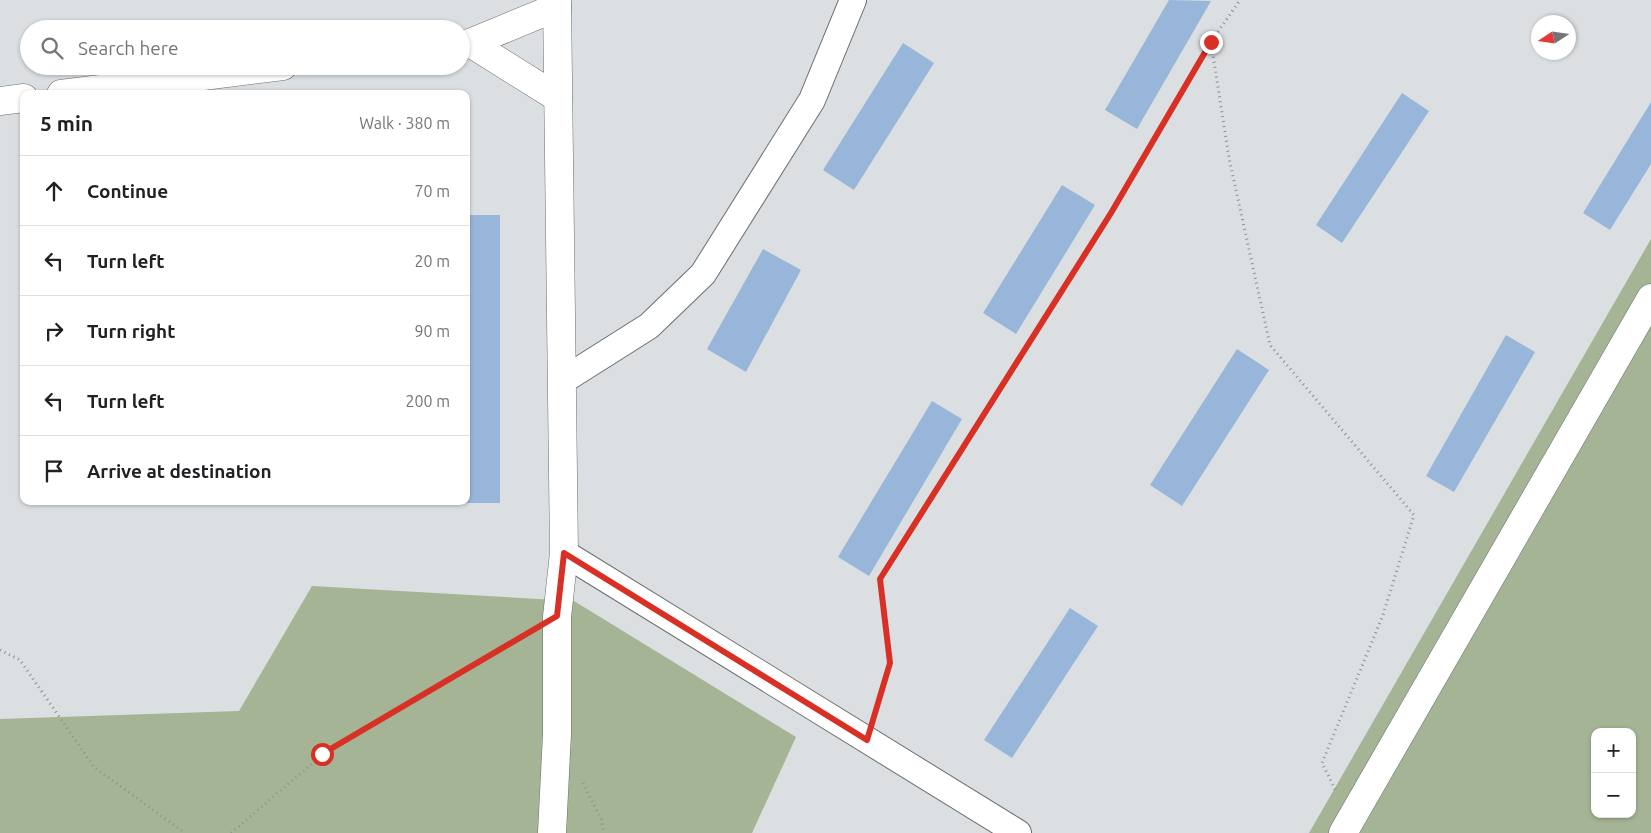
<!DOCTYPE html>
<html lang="en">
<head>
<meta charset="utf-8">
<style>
	:root { --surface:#fff; --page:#f6f6f6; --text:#202124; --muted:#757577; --line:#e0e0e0 }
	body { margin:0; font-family:Ubuntu,sans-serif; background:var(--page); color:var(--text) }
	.controls { position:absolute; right:15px; bottom:15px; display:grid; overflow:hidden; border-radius:10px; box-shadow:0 1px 4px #0004 }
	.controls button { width:45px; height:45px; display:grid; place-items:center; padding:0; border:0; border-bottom:1px solid var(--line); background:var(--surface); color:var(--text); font:25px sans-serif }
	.compass { position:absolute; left:1531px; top:15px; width:45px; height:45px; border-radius:50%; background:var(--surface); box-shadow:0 1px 4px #0004; rotate:258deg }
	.stop { position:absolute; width:15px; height:15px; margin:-11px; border:4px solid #d93025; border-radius:50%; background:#fff }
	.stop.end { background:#d93025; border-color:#fff; box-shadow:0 1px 5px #0008 }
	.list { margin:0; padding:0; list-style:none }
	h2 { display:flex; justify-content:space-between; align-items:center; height:65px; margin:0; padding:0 20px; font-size:21px }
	h2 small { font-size:16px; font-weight:400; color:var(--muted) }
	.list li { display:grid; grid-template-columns:32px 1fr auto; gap:15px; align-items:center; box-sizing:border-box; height:70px; padding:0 20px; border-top:1px solid var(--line) }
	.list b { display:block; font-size:19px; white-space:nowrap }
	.list em { font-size:16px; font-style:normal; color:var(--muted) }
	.icon { flex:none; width:28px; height:28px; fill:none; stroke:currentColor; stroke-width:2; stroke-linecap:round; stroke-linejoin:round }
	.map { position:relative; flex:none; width:1651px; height:833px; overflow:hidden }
	.search { position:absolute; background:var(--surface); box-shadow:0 1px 4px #0004; left:20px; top:20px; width:450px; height:55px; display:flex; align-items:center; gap:12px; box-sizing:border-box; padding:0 18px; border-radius:28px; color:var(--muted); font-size:19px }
	.panel { position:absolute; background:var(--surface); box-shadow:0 1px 4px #0004; left:20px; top:90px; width:450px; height:415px; border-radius:10px }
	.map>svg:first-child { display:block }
	.green { fill:#a5b495; fill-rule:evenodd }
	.building { fill:#98b6da }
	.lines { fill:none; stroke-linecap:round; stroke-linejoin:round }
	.minor-casing { stroke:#6b6e71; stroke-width:28 }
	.tertiary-casing { stroke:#6b6e71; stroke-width:29 }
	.primary-casing { stroke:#6b6e71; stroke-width:29 }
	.path { stroke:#8d8f91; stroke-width:3; stroke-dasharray:1 4; stroke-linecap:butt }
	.minor { stroke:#fff; stroke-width:26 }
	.tertiary { stroke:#fff; stroke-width:28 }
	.primary { stroke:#fff; stroke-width:28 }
	.route { stroke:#d93025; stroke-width:6 }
</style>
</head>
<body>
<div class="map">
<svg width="1651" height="833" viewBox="0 0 1651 833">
	<rect width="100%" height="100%" fill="#dcdfe2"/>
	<path class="green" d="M1651,239V833H1309ZM1595,732H1632V814H1595Z
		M312,586L574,601L796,737L752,833H0V719L239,711Z"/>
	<path class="building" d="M1169,0L1211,1L1137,129L1105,110Z
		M903,43L934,63L854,190L823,170Z
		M1402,93L1429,111L1342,243L1316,225Z
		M1651,102V164L1610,230L1583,213Z
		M1062,185L1095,205L1016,334L983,313Z
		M466,215H500V503H466Z
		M763,249L801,270L746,372L707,349Z
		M1506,335L1535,352L1454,492L1426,476Z
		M1237,349L1269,370L1182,506L1150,485Z
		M932,401L962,419L869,576L838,557Z
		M1070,608L1098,626L1012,758L984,740Z"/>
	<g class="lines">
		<defs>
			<path id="minor" d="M562,381L649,326L703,274L812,100L853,0
				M564,553L1018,833"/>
			<path id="tertiary" d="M470,43L558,98
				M461,44L470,43L557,7
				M61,94L283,66
				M0,101L24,98
				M1343,833L1651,298"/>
			<path id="primary" d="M552,833L557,734V617L564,553L557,0"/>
		</defs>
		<use href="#minor" class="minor-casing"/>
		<use href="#tertiary" class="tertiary-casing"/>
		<use href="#primary" class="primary-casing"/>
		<path class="path" d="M1211,42L1229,158L1270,345L1414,515L1383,615L1322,763L1336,791
			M0,650L20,660L94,767L185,833
			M875,713L890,663L880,579L1111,213L1211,42L1240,0
			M583,783L601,819L604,833
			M231,833L322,755L530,632"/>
		<use href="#minor" class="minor"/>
		<use href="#tertiary" class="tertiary"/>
		<use href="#primary" class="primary"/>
	</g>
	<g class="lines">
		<path class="route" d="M322,754L557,616L564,553L867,740L890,663L880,579L1111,213L1211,42"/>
	</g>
</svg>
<div class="controls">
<button>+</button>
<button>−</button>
</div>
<svg class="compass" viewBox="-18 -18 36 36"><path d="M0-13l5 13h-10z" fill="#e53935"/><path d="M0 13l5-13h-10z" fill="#757577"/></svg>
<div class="stop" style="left:322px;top:754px"></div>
<div class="stop end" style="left:1211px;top:42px"></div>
<div class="search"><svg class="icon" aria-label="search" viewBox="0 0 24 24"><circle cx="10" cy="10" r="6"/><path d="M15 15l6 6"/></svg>Search here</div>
<section class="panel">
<h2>5 min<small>Walk · 380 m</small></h2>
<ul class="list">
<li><svg class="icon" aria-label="ahead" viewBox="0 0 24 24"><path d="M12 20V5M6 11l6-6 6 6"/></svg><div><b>Continue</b></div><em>70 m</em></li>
<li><svg class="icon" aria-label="left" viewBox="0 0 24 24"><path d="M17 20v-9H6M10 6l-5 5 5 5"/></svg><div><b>Turn left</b></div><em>20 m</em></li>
<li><svg class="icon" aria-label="right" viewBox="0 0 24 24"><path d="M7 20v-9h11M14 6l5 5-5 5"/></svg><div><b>Turn right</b></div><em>90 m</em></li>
<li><svg class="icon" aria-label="left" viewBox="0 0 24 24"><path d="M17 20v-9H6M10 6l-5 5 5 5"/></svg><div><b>Turn left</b></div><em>200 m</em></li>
<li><svg class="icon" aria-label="arrive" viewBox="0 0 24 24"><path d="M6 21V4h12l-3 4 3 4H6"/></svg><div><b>Arrive at destination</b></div></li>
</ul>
</section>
</div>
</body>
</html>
